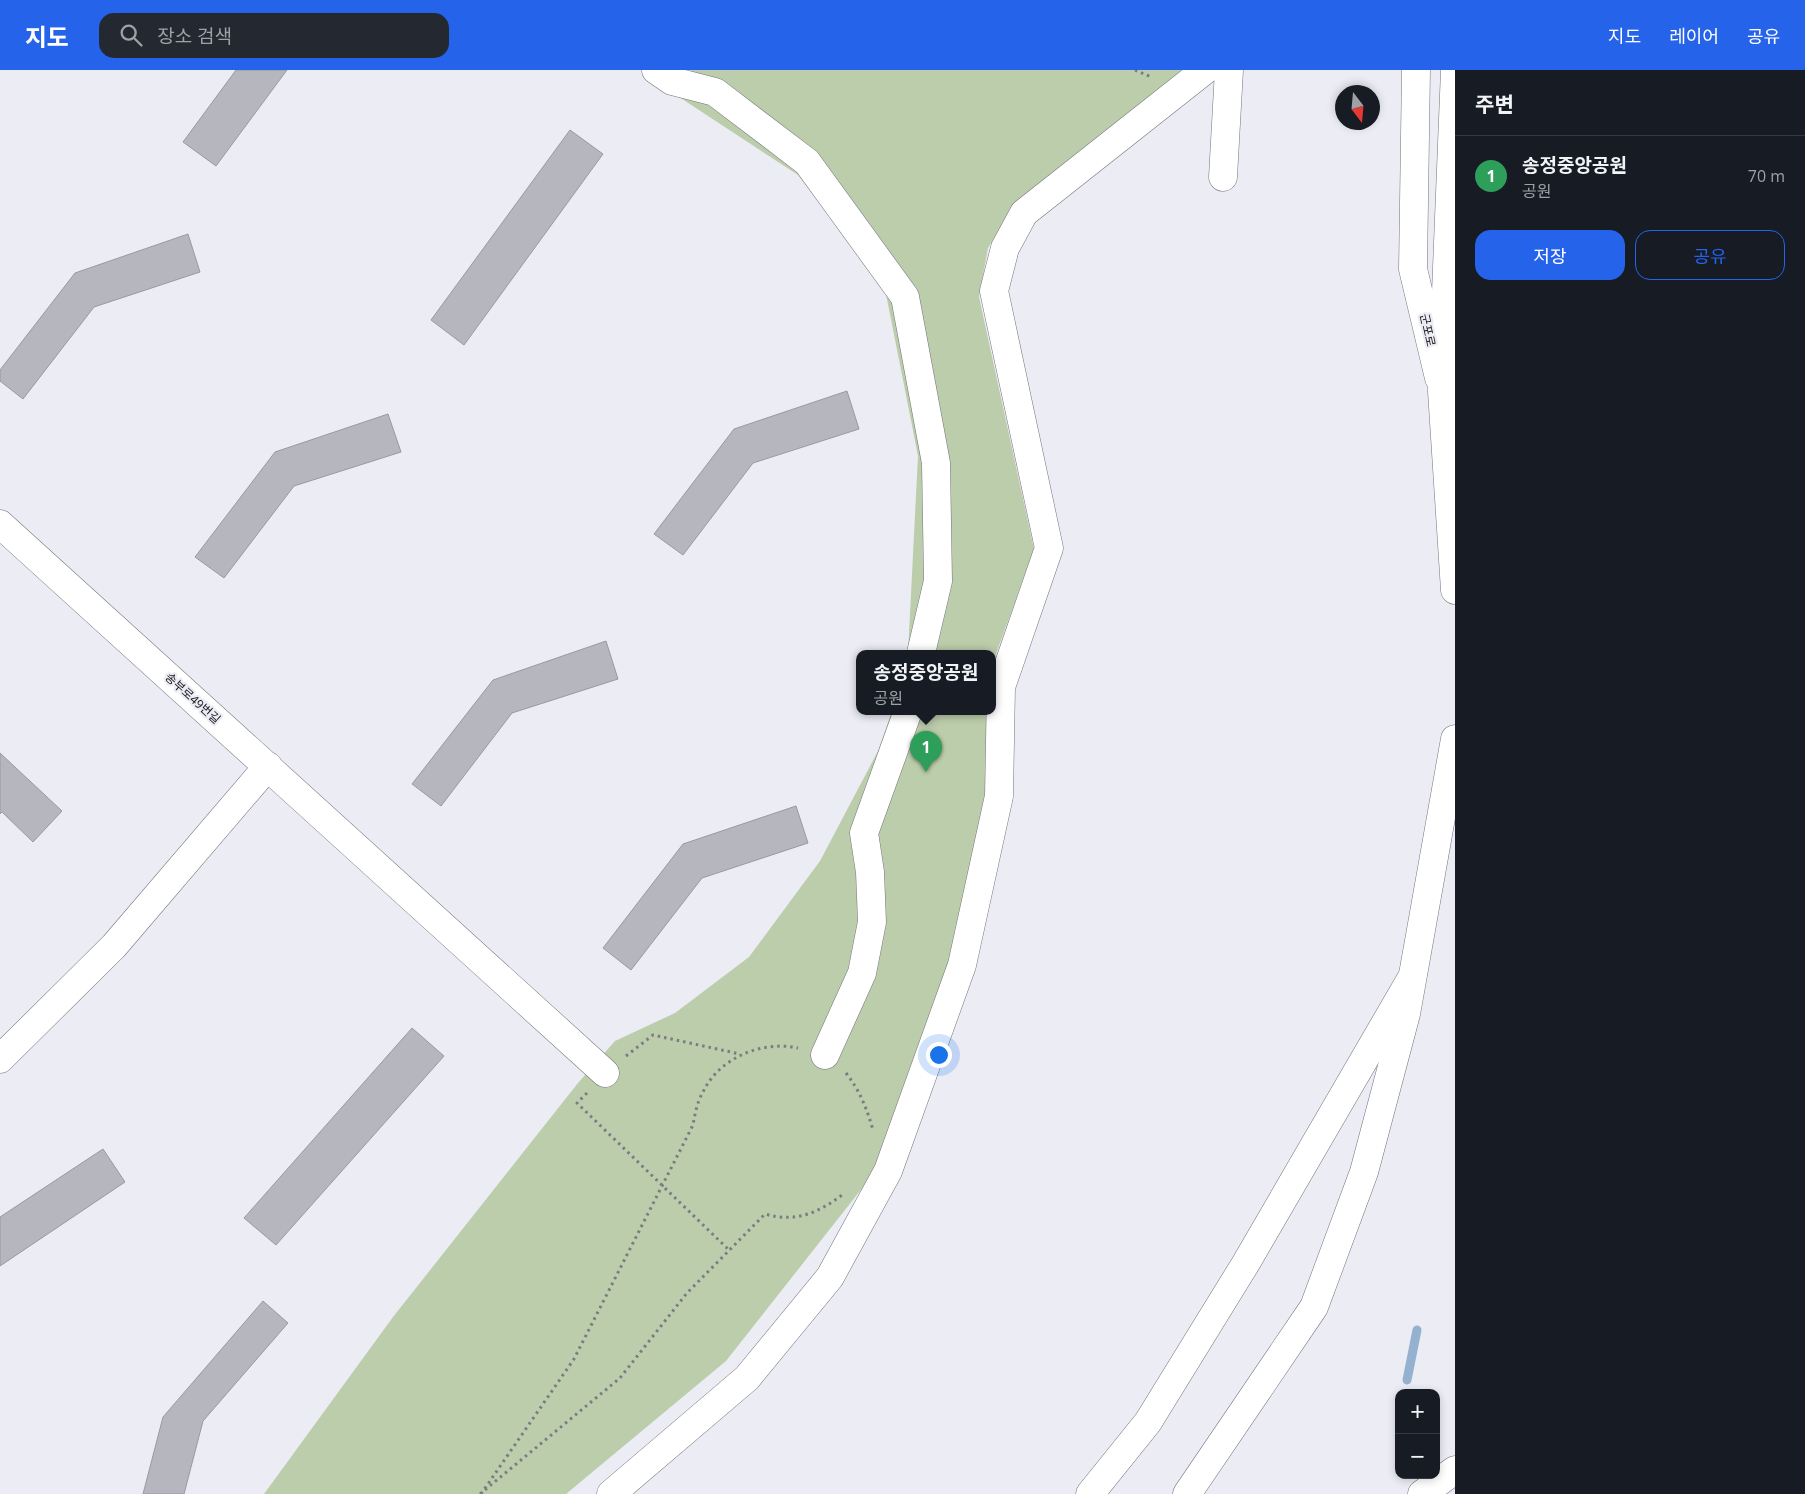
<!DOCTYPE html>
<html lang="ko">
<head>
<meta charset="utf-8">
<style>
	:root { --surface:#171b24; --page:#242831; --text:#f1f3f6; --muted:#9ea1a6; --line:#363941; --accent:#2563eb }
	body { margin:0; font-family:"Open Sans","Noto Sans KR",sans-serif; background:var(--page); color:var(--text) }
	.controls { position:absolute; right:15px; bottom:15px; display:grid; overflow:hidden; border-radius:10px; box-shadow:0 2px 8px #0003 }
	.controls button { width:45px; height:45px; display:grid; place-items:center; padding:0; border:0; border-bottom:1px solid var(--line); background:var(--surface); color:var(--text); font:25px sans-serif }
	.compass { position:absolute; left:1335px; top:15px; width:45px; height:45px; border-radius:50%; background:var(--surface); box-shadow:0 2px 8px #0003; rotate:164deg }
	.you { position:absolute; left:938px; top:984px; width:18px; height:18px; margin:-12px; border:4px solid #fff; border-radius:50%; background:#1a73e8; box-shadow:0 0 0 8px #1a73e833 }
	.badge { display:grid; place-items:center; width:32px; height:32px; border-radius:50%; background:var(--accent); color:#fff; font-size:16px; font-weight:700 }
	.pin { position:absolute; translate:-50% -41px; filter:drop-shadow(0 1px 2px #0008) }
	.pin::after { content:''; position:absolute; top:26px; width:18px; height:15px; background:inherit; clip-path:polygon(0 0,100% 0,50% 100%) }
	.popup { position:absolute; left:856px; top:580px; width:140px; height:65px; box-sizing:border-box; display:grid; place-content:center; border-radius:10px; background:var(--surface); filter:drop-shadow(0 1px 4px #0005); font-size:16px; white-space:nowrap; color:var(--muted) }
	.popup b { font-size:19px; color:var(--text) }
	.popup::after { content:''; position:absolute; left:50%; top:100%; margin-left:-10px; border:10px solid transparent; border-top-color:var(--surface) }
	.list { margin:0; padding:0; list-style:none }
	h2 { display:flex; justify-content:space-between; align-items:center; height:65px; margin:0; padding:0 20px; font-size:21px }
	h2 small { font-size:16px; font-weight:400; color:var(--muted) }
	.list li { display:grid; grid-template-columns:32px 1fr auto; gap:15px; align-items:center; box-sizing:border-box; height:80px; padding:0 20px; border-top:1px solid var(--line) }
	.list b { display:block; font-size:19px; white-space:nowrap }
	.list p { margin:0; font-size:16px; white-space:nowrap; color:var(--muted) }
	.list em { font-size:16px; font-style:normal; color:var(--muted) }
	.actions { display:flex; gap:10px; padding:15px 20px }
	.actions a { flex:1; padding:11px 0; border:1px solid var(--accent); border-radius:15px; text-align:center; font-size:18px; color:var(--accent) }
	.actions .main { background:var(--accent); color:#fff }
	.icon { flex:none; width:28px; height:28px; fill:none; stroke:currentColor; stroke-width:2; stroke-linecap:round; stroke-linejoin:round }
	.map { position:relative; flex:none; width:1455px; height:1424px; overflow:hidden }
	header { display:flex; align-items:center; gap:30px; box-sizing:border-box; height:70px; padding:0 25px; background:var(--accent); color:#fff }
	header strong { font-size:24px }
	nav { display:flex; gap:28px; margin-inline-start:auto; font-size:18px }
	.search { width:350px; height:45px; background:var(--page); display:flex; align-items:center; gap:12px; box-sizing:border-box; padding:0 18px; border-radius:15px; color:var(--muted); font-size:19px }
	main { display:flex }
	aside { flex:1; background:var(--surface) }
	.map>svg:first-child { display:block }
	.green { fill:#bccdab }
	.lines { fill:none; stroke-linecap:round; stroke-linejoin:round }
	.stream { stroke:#95b1d0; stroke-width:9 }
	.building { fill:#b5b6be; stroke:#9899a1 }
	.minor-casing { stroke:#73737b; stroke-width:29 }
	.major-casing { stroke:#73737b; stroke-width:29 }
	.highway-casing { stroke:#73737b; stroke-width:29 }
	.path { stroke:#7b7b81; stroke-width:3; stroke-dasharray:2.5 4; stroke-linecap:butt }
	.minor { stroke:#fff; stroke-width:28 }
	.major { stroke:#fff; stroke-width:28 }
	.highway { stroke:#fff; stroke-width:28 }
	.labels { text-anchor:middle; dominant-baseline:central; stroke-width:4.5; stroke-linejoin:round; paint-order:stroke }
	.street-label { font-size:12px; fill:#151518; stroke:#ececf5 }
</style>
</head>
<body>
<header>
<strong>지도</strong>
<div class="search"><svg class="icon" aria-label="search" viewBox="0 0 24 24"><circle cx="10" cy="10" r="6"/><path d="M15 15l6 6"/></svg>장소 검색</div>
<nav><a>지도</a><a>레이어</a><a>공유</a></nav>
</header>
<main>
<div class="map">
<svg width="1455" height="1424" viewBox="0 0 1455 1424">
	<rect width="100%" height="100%" fill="#ececf5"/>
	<path class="green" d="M691,0H1182L1012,138L988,178L979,227L1034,479L992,595V583H908L918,386L885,219L798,105L673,23Z
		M892,641H986V724L952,887L878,1098L726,1291L566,1424H264L393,1247L578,1013L615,971L675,943L749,887L820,791L878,681Z"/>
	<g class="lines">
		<path class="stream" d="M1407,1310L1417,1260"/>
	</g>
	<path class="building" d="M236,0H287L216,96L183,72Z
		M570,60L603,84L464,275L431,250Z
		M188,164L200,202L94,237L23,329L0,311V300L75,203Z
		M847,321L859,359L753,393L683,485L654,464L734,359Z
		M388,344L401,382L294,416L224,508L195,487L275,382Z
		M606,571L618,609L512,643L441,736L412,714L493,610Z
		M0,683L62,741L33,772L2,742L0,744Z
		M796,736L808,773L702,808L631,900L603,878L683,774Z
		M412,958L444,986L276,1175L244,1148Z
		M103,1079L125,1112L0,1196V1147Z
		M263,1231L288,1253L203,1351L184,1424H143L163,1347Z"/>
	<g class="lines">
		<defs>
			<path id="minor" d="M656,0L672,11L715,22L807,92L905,227L936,393L938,511L921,583
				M1223,107L1229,0
				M0,454L605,1003
				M825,985L862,903L872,852L870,802L864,763L908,641
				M0,989L114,876L268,696
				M611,1424L747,1308L830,1207L888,1101L962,895L999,726L1001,617L1049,478L994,221L1005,178L1024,143L1205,0
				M1090,1424L1148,1352L1246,1193L1411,909"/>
			<path id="major" d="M1416,0L1413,199L1439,308"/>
			<path id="highway" d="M1455,0L1442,321L1455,520
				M1187,1424L1314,1237L1364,1102L1406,944L1455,669
				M1422,1424L1455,1400"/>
		</defs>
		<use href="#minor" class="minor-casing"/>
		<use href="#major" class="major-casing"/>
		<use href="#highway" class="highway-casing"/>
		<path class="path" d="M1135,0L1151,7
			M626,986L653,965L740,984
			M846,1003C860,1021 867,1039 873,1060
			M587,1023L577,1033L729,1180
			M480,1424L620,1308L687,1223L765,1144C795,1153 818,1143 842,1125
			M481,1424L574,1289L693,1055C695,1044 697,1032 703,1022C719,988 762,970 798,978"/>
		<use href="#minor" class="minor"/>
		<use href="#major" class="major"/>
		<use href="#highway" class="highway"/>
	</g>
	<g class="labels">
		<g class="street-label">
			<text transform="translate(1428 260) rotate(77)">군포로</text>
			<text transform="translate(193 628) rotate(42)">송부로49번길</text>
		</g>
	</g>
</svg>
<div class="controls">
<button>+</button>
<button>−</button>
</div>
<svg class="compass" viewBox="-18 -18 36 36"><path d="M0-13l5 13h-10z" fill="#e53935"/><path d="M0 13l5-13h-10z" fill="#9ea1a6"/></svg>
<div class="you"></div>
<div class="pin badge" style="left:926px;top:702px;background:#2e9e5b">1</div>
<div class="popup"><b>송정중앙공원</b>공원</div>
</div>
<aside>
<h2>주변<small></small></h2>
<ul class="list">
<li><span class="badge" style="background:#2e9e5b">1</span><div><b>송정중앙공원</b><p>공원</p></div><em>70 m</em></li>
</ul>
<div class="actions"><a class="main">저장</a><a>공유</a></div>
</aside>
</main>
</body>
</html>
